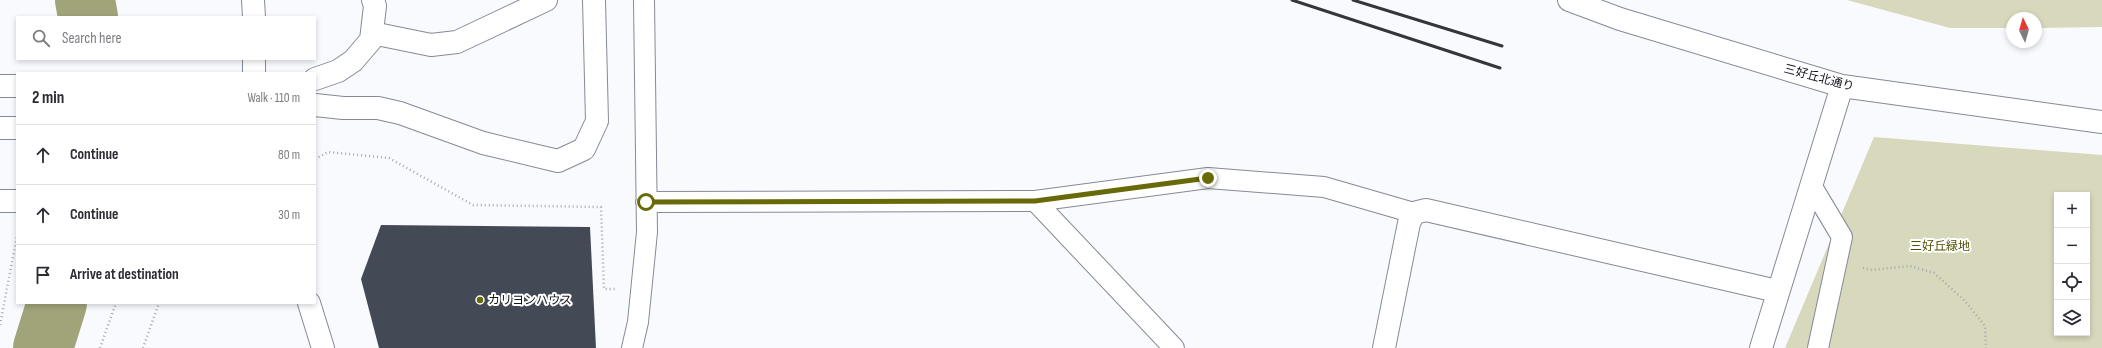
<!DOCTYPE html>
<html lang="en">
<head>
<meta charset="utf-8">
<style>
	:root { --surface:#fff; --page:#f2f2f3; --text:#2b2b33; --muted:#7c7c81; --line:#e1e1e2 }
	body { margin:0; font-family:"Sofia Sans Condensed","Noto Sans JP",sans-serif; background:var(--page); color:var(--text) }
	.controls { position:absolute; right:12px; bottom:12px; display:grid; overflow:hidden; border-radius:0px; box-shadow:0 2px 6px #0003 }
	.controls button { width:36px; height:36px; display:grid; place-items:center; padding:0; border:0; border-bottom:1px solid var(--line); background:var(--surface); color:var(--text); font:20px sans-serif }
	.compass { position:absolute; left:2006px; top:12px; width:36px; height:36px; border-radius:50%; background:var(--surface); box-shadow:0 2px 6px #0003; rotate:355deg }
	.stop { position:absolute; width:12px; height:12px; margin:-9px; border:3px solid #686907; border-radius:50%; background:#fff }
	.stop.end { background:#686907; border-color:#fff; box-shadow:0 1px 4px #0008 }
	.list { margin:0; padding:0; list-style:none }
	h2 { display:flex; justify-content:space-between; align-items:center; height:52px; margin:0; padding:0 16px; font-size:17px }
	h2 small { font-size:13px; font-weight:400; color:var(--muted) }
	.list li { display:grid; grid-template-columns:26px 1fr auto; gap:12px; align-items:center; box-sizing:border-box; height:60px; padding:0 16px; border-top:1px solid var(--line) }
	.list b { display:block; font-size:15px; white-space:nowrap }
	.list em { font-size:13px; font-style:normal; color:var(--muted) }
	.icon { flex:none; width:22px; height:22px; fill:none; stroke:currentColor; stroke-width:2; stroke-linecap:round; stroke-linejoin:round }
	.map { position:relative; flex:none; width:2102px; height:348px; overflow:hidden }
	.search { position:absolute; background:var(--surface); box-shadow:0 2px 6px #0003; left:16px; top:16px; width:300px; height:44px; display:flex; align-items:center; gap:10px; box-sizing:border-box; padding:0 14px; border-radius:0px; color:var(--muted); font-size:15px }
	.panel { position:absolute; background:var(--surface); box-shadow:0 2px 6px #0003; left:16px; top:72px; width:300px; height:232px; border-radius:0px }
	.map>svg:first-child { display:block }
	.green { fill:#d7d8bc; fill-rule:evenodd }
	.lines { fill:none; stroke-linecap:round; stroke-linejoin:round }
	.river { stroke:#a1a479; stroke-width:60 }
	.building { fill:#444a55 }
	.pedestrian-casing { stroke:#848a97; stroke-width:22 }
	.minor-casing { stroke:#848a97; stroke-width:24 }
	.tertiary-casing { stroke:#848a97; stroke-width:24 }
	.path { stroke:#a6a8ac; stroke-width:2.5; stroke-dasharray:1 3; stroke-linecap:butt }
	.pedestrian { stroke:#fff; stroke-width:20 }
	.minor { stroke:#fff; stroke-width:22 }
	.tertiary { stroke:#fff; stroke-width:22 }
	.rail { stroke:#33363b; stroke-width:3 }
	.route { stroke:#686907; stroke-width:5 }
	.poi-dot { fill:#686907; stroke:#fff; stroke-width:1.5 }
	.labels { text-anchor:middle; dominant-baseline:central; stroke-width:4; stroke-linejoin:round; paint-order:stroke }
	.street-label { font-size:12px; fill:#13161b; stroke:#fff }
	.park-label { font-size:12px; fill:#4e4e01; stroke:#fff }
	.poi-label { font-size:12px; fill:#13161b; stroke:#fff; text-anchor:start }
</style>
</head>
<body>
<div class="map">
<svg width="2102" height="348" viewBox="0 0 2102 348">
	<rect width="100%" height="100%" fill="#f9fafd"/>
	<path class="green" d="M1847,0H2102V27L2036,28V18H2012V28H1950Z
		M1874,137L2102,155V348H1785ZM2057,195H2087V333H2057Z"/>
	<g class="lines">
		<path class="river" d="M85,0L88,17
			M43,348L57,303"/>
	</g>
	<path class="building" d="M381,225L590,227L596,348H379L361,279Z"/>
	<g class="lines">
		<defs>
			<path id="pedestrian" d="M1811,185L1842,237L1818,348
				M1035,201L1208,178L1324,187L1414,213
				M646,202L1035,201L1174,348
				M632,348L638,322L647,232L644,0"/>
			<path id="minor" d="M372,33L431,45L457,42L546,0
				M315,79L338,71L353,61L371,40L375,6L373,0
				M315,105L343,108H378L400,113L483,143L558,161L584,149L597,121L594,0
				M0,201H17
				M1384,348L1409,223L1414,213L1426,210L1777,291"/>
			<path id="tertiary" d="M253,0L254,17
				M1569,0L1620,19L1842,86L2102,122
				M254,59V73
				M0,86H17
				M0,128H17
				M309,303L323,348
				M1761,348L1842,86"/>
		</defs>
		<use href="#pedestrian" class="pedestrian-casing"/>
		<use href="#minor" class="minor-casing"/>
		<use href="#tertiary" class="tertiary-casing"/>
		<path class="path" d="M315,159L328,152L389,158L473,205L601,207L604,289H615
			M1863,268L1870,270L1910,266L1934,273L1965,301L1985,326L1986,348
			M0,325L17,236
			M100,348L116,303
			M143,348L159,303"/>
		<use href="#pedestrian" class="pedestrian"/>
		<use href="#minor" class="minor"/>
		<use href="#tertiary" class="tertiary"/>
		<path class="rail" d="M1292,0L1500,68
			M1353,0L1502,46"/>
	</g>
	<g class="lines">
		<path class="route" d="M646,202L1035,201L1208,178"/>
	</g>
	<circle class="poi-dot" cx="480" cy="300" r="4"/>
	<g class="labels">
		<g class="street-label">
			<text transform="translate(1819 78) rotate(15)">三好丘北通り</text>
		</g>
		<g class="park-label">
			<text x="1940" y="246">三好丘緑地</text>
		</g>
		<g class="poi-label">
			<text x="488" y="300">カリヨンハウス</text>
		</g>
	</g>
</svg>
<div class="controls">
<button>+</button>
<button>−</button>
<button><svg class="icon" aria-label="locate" viewBox="0 0 24 24"><circle cx="12" cy="12" r="6"/><path d="M12 2v4M12 18v4M2 12h4M18 12h4"/></svg></button>
<button><svg class="icon" aria-label="layers" viewBox="0 0 24 24"><path d="M12 4l9 5-9 5-9-5zM3 14l9 5 9-5"/></svg></button>
</div>
<svg class="compass" viewBox="-18 -18 36 36"><path d="M0-13l5 13h-10z" fill="#e53935"/><path d="M0 13l5-13h-10z" fill="#7c7c81"/></svg>
<div class="stop" style="left:646px;top:202px"></div>
<div class="stop end" style="left:1208px;top:178px"></div>
<div class="search"><svg class="icon" aria-label="search" viewBox="0 0 24 24"><circle cx="10" cy="10" r="6"/><path d="M15 15l6 6"/></svg>Search here</div>
<section class="panel">
<h2>2 min<small>Walk · 110 m</small></h2>
<ul class="list">
<li><svg class="icon" aria-label="ahead" viewBox="0 0 24 24"><path d="M12 20V5M6 11l6-6 6 6"/></svg><div><b>Continue</b></div><em>80 m</em></li>
<li><svg class="icon" aria-label="ahead" viewBox="0 0 24 24"><path d="M12 20V5M6 11l6-6 6 6"/></svg><div><b>Continue</b></div><em>30 m</em></li>
<li><svg class="icon" aria-label="arrive" viewBox="0 0 24 24"><path d="M6 21V4h12l-3 4 3 4H6"/></svg><div><b>Arrive at destination</b></div></li>
</ul>
</section>
</div>
</body>
</html>
